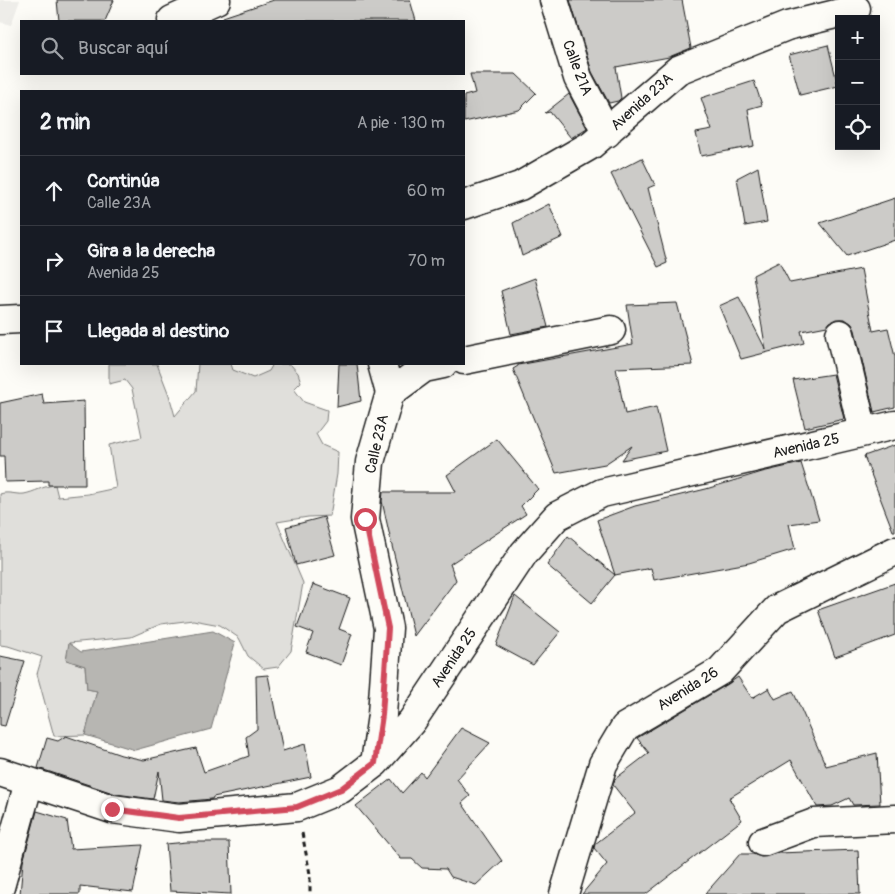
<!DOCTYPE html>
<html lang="es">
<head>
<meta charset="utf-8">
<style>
	:root { --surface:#171b24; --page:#242831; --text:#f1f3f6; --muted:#9ea1a6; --line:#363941 }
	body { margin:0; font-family:Pangolin,sans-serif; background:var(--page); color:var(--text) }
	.controls { position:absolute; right:15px; top:15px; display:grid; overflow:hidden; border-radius:0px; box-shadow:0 5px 20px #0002 }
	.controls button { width:45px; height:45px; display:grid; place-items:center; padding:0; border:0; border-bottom:1px solid var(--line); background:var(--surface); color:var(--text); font:25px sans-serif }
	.stop { position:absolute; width:15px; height:15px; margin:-11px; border:4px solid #d1495b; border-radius:50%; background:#fff }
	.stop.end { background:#d1495b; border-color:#fff; box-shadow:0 1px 5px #0008 }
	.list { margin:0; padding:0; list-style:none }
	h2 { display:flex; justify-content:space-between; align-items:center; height:65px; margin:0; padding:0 20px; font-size:21px }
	h2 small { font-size:16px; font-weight:400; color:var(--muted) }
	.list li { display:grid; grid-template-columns:32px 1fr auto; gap:15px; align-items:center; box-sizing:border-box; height:70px; padding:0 20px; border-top:1px solid var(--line) }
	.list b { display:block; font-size:19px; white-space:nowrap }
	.list p { margin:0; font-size:16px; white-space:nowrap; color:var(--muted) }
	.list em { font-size:16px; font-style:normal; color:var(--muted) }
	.icon { flex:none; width:28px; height:28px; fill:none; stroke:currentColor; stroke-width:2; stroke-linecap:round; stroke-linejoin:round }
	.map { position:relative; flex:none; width:895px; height:894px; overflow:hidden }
	.search { position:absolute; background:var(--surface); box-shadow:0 5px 20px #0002; left:20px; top:20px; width:445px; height:55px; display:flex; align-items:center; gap:12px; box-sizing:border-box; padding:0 18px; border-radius:0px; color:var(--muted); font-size:19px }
	.panel { position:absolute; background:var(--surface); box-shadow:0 5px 20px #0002; left:20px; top:90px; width:445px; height:275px; border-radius:0px }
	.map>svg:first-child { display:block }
	.built { fill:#eeede9 }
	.green { fill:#e0dfdb; stroke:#7e7e7c }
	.water { fill:#b7b6b2; stroke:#797876 }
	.building { fill:#cccbc8; stroke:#1c1c1c }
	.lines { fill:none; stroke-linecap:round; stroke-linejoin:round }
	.street-casing { stroke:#1c1c1c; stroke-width:31 }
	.path { stroke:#1c1c1c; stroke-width:3; stroke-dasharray:5 4; stroke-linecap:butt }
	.street { stroke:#fdfcf7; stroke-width:28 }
	.route { stroke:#d1495b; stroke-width:6 }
	.labels { text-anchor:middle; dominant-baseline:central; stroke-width:5; stroke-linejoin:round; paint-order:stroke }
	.street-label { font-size:15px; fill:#1c1c1c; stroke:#fdfcf7 }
</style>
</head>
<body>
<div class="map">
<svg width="895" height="894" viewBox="0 0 895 894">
	<rect width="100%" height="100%" fill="#fdfcf7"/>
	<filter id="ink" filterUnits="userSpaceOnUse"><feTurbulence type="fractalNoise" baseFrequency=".02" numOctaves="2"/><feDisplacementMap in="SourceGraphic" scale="10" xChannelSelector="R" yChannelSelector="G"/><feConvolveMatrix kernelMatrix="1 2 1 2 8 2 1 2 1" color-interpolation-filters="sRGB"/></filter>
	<g filter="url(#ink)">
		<path class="built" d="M0,0H20L11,25L0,22Z"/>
		<path class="green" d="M109,364H157L169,395L175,416L196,391L198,364H231L233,370L253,378L269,371L273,364H290L298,373L301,382L294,389L304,402L327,410L326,421L316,434L322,445L338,452L337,474L330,516L308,517L277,522L303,583L291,651L278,667L264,669L248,656L239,638L220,625L193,620L161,624L131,637L69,643L67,660L85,666L87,689L97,691L85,735L54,736L37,674L42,657L8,646L0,645V494C8,491 16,495 24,494C35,492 43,486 55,485L58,497L88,494L116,488L109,445L142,437L132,389L125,380L109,384Z"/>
		<path class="water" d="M213,631L235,643L211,729L135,750L85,735L97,691L87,689L85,666L66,660L69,643L81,652Z"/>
		<path class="building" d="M57,0H114L105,21H59Z
			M274,0H410L416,21H223V17Z
			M570,0H682L691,48L669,57L616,67L621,98L618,101L609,103L592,72Z
			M828,45L838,86L800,95L789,55Z
			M470,74H516L536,93L519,110L464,122V96L475,93Z
			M754,81L762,105L748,109L754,146L701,156L696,133L712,130L701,98Z
			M569,94L587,128L571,138L550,112L545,113Z
			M642,158L655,185L648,188L667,263L658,267L611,174Z
			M758,167L767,222L745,226L737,178Z
			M895,198V240L847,256L820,223Z
			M549,204L563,237L522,256L513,223Z
			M779,262L790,283L861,269L873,331L888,328L895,357V407L874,412L855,330L852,324L845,319H836L830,322L827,326L801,331L804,343L741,359L719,306L739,297L766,350L753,275Z
			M535,278L548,327L511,334L501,291Z
			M677,303L693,365L616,368L625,414L656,407L666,451L622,460L632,446L605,464L556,473L513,369L518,366V365L633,344L627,305Z
			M339,364H357L361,401L337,407Z
			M833,374L844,419L805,428L793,380Z
			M42,394L44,404L84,401L85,485H48V481L5,482L4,456H0V403Z
			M497,439L538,489L521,506L526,514L450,564L456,580L414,636L392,546L382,501L383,492H456L447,475Z
			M895,445V531H893L864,456Z
			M801,463L819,520L789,524L795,549L749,563L654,580L651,568L615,575L597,520L635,506L706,489L762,472Z
			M324,517L335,555L296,565L286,527Z
			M568,536L615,575L592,603L547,565Z
			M895,583V635L835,657L818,610Z
			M313,584L350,598L339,629L352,634L341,665L306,652L313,633L297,627Z
			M515,596L560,632L533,665L496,645Z
			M0,656L25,661L5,726L0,725Z
			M268,675L283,751L305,744L311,777L213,797L212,799L179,802L162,800L159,771L153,799L116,794L38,768L47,738L58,741L66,736L121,755L144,760L196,748L204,772L249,756L246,737L257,729L256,676Z
			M738,677L752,698L769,688L775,699L793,691L826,766L877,753L880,804L853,805L849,798L832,806L817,807L791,760L729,798L742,820L646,894H582L607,864L594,848L595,844L635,813L613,785L615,779L649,753L637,738L728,684Z
			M461,728L490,743L457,779L470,796L462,803L502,861L476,885L451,877L446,869L422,868L412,859H401L356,806L391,779L402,793L421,772L425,777Z
			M37,811L67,820L71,849L143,845L133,892L80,886V894H20L23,862Z
			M187,842H229L231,894L170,891L166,844Z
			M858,850L860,894H705L740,854H753L761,857L778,853Z"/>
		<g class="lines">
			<defs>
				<path id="street" d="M554,0L578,78L607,133
					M172,20L216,0
					M464,205L520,186L591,145L678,70L787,26L856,9
					M0,320L21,319
					M840,334L863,432
					M464,360L611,330
					M390,393L424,368L443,364
					M375,763L382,715L388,628L365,519L370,462L390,393L382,364
					M0,772L112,809L179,818L297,807L341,789L375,763L412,721L524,553L557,516L602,493L895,425
					M763,842L814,823L895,819
					M0,887L29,782
					M564,894L603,764L625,727L720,671L777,609L895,551"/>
			</defs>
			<use href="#street" class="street-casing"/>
			<path class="path" d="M302,833L310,874V894"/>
			<use href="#street" class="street"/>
		</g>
	</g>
	<g class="lines" filter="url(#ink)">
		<path class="route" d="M112,809L179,818L297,807L341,789L375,763L382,715L388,628L365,519"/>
	</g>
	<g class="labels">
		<g class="street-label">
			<text transform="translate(577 68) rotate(69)">Calle 21A</text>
			<text transform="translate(642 102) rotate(-42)">Avenida 23A</text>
			<text transform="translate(377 444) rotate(-77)">Calle 23A</text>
			<text transform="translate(806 446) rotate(-13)">Avenida 25</text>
			<text transform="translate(454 658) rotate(-56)">Avenida 25</text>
			<text transform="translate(688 689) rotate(-32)">Avenida 26</text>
		</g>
	</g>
</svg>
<div class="controls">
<button>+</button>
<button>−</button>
<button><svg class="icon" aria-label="locate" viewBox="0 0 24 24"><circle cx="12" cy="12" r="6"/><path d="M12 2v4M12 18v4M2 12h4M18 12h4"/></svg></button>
</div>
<div class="stop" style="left:365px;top:519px"></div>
<div class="stop end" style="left:112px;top:809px"></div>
<div class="search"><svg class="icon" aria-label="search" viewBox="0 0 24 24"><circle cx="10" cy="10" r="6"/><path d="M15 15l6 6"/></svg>Buscar aquí</div>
<section class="panel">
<h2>2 min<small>A pie · 130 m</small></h2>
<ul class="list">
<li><svg class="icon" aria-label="ahead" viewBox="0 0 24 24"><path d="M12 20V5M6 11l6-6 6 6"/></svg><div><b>Continúa</b><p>Calle 23A</p></div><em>60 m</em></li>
<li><svg class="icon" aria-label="right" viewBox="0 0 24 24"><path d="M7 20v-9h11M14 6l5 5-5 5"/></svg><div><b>Gira a la derecha</b><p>Avenida 25</p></div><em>70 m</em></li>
<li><svg class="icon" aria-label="arrive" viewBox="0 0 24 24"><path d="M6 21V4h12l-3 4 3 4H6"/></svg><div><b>Llegada al destino</b></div></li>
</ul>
</section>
</div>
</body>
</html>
